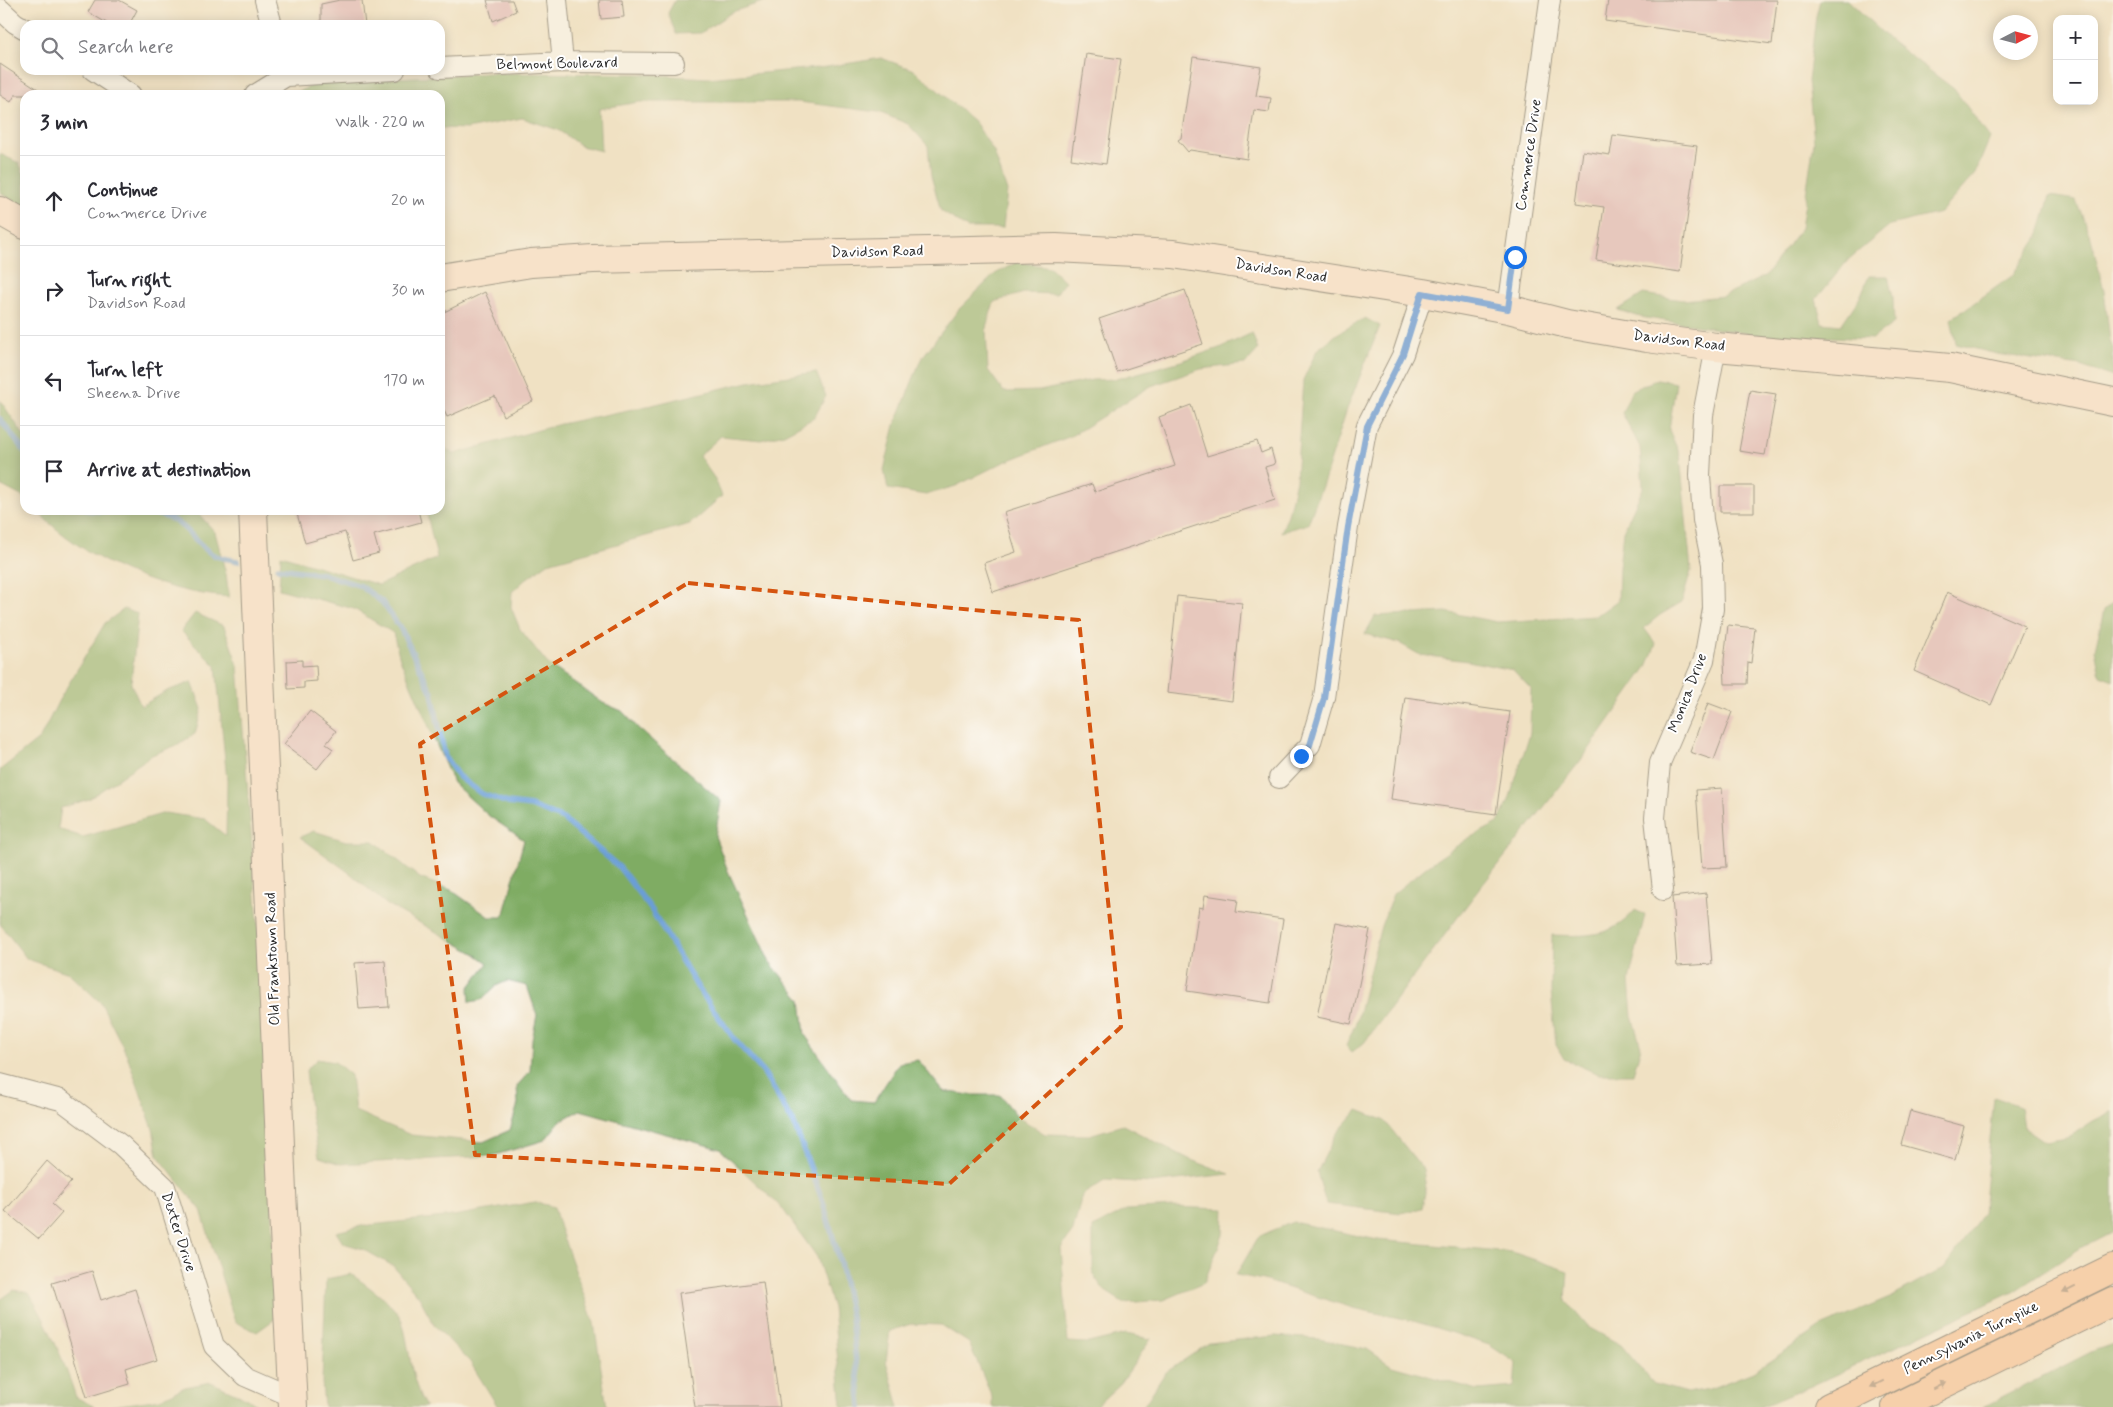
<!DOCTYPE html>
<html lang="en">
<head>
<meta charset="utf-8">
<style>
	:root { --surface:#fff; --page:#f2f2f3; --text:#2b2b33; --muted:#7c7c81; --line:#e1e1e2 }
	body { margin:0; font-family:Mynerve,sans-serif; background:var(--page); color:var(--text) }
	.controls { position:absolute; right:15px; top:15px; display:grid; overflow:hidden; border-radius:10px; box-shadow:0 2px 12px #0003 }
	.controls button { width:45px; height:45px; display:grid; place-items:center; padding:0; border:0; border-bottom:1px solid var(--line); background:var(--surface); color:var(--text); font:25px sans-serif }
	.compass { position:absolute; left:1993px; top:15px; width:45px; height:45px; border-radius:50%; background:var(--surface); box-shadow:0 2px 12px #0003; rotate:84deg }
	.stop { position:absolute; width:15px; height:15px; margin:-11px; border:4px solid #1a73e8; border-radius:50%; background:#fff }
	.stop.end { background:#1a73e8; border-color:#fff; box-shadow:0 1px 5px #0008 }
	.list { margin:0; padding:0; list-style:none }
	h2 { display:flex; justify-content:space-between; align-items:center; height:65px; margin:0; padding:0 20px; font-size:21px }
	h2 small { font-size:16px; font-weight:400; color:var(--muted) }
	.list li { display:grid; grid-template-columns:32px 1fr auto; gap:15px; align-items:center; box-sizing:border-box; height:90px; padding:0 20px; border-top:1px solid var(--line) }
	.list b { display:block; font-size:19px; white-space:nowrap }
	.list p { margin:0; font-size:16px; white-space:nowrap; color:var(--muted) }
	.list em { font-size:16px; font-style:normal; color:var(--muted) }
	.icon { flex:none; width:28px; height:28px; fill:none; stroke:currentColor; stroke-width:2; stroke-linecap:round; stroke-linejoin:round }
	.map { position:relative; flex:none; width:2113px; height:1407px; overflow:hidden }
	.search { position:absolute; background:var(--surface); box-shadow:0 2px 12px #0003; left:20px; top:20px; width:425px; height:55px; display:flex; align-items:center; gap:12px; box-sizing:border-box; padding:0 18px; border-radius:15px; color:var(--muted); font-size:19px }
	.panel { position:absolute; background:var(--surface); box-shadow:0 2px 12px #0003; left:20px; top:90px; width:425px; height:425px; border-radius:15px }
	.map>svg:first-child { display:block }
	.forest { fill:#7fac64; stroke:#556c48 }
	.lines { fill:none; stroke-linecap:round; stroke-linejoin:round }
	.stream { stroke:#6a9ed6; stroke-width:5.5 }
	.building { fill:#dca8b6 }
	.street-casing { stroke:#494642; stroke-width:22 }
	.secondary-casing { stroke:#494642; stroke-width:30 }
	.highway-casing { stroke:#494642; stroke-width:30 }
	.street { stroke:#fff; stroke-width:20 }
	.secondary { stroke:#fee3d1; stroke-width:28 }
	.highway { stroke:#fcba8d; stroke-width:28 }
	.oneway { fill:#94725c }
	.route { stroke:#1a73e8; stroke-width:6 }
	.marked { fill:none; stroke:#d5540f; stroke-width:4; stroke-dasharray:10 6; stroke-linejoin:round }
	.labels { text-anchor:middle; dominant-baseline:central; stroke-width:4; stroke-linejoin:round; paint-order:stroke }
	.street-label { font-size:15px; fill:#2b2b2b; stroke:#fff }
</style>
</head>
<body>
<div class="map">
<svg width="2113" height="1407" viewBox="0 0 2113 1407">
	<rect width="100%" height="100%" fill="#fff"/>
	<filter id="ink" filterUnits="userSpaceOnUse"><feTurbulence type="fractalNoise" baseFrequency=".02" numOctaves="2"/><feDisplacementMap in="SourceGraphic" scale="10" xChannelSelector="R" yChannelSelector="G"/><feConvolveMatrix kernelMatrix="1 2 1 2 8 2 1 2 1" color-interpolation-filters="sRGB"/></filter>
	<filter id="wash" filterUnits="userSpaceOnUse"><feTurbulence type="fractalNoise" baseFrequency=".0096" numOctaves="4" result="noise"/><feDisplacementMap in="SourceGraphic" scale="20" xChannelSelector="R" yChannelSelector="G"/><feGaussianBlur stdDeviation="1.12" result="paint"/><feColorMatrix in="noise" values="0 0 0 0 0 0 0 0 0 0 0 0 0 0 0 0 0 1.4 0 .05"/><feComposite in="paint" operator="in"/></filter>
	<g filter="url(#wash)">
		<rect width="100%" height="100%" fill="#f0e1c3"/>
		<path class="forest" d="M675,0H769L732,12L701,33L676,34L668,13Z
			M1820,0H1848L1891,41L1954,89L1990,138L1975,174L1940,213L1890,225L1849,259L1816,299L1822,323L1841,325L1860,297L1869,276H1888L1893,296L1894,323L1872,339L1830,337L1783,339L1640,317L1618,310L1643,294L1683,300L1723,296L1765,276L1801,228L1814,141L1808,81L1816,16Z
			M881,58L914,70L975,122L994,152L1007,191L1003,228H967L941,211L931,176L928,146L908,124L878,112L799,102H639L599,109L601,151L581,146L558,130L522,118L467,129L440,128V95H289L322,82L488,73L642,74L707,78L827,67Z
			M0,154L19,163L25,176V209L0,192Z
			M2050,196L2076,200L2091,238L2104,290L2110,340L2113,348V377L2080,366L1997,354L1956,344L1951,319L2012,276L2038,237Z
			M1017,262L1050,267L1065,281L1056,294L1024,293L994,302L986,328L988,370L1004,392L1039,391L1092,380L1116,379L1181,361L1222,347L1252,333L1258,350L1245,364L1201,369L1151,386L1071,436L1002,463L956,486L926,495L888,489L884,470L895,425L921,359L959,309L995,274Z
			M1365,318L1380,326L1347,409L1325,478L1308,524L1281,532L1288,515L1296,480L1303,380L1317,350L1337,334Z
			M816,372L826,396L814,418L784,434L761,440L721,436L699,456L715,479L722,496L690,524L548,563L526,579L512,592L511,607L520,629L547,663L603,703L622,711L639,729L721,801L715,836L728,871L769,961L801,1000L805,1035L851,1100L874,1102L899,1063L918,1060L943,1091L970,1095H1000L1018,1117L1045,1134L1089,1135L1123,1125L1191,1160L1230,1174L1151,1183L1106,1180L1082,1195L1073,1231L1061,1248L1068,1342L1088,1343L1126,1334L1151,1339L1121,1383L1095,1407H992V1397L969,1343L941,1325L911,1324L890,1331L886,1361L899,1407H842L833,1308L817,1257L782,1208L720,1149L580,1110L560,1121L545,1140L492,1156L340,1164L319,1157L310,1110L306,1070L317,1059L335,1062L351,1075L355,1111L411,1135L483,1142L510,1130L518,1104L517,1086L530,1071L532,1040L537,1015L527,986L507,981L496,986L481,1000L470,1002L469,988L488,963L474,953L386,904L351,874L300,837L314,831L346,841H374L420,878L451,890L489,917H503L524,840L489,816L453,783L400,659L393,633L354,609L279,589L281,555L379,585L437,558L426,510H440V445L454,454L560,424L652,405L748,382Z
			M1658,379L1676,383L1669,430L1680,455L1691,571L1682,602L1660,615L1644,628L1656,644L1647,667L1585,755L1473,897L1364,1043L1352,1052L1346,1046L1357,1020L1381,926L1393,894L1430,864L1467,839L1498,823L1509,800L1530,733L1531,689L1513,670L1468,661L1420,655L1399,643L1365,634L1375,616L1446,612L1497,622L1596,616L1618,600L1619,568L1623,531L1643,488L1640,447L1622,413L1632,390Z
			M0,400L25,437V498L0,485Z
			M36,510H195L215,532L226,574L229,597C159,592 85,561 36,510Z
			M2113,602V680L2100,675L2095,649L2104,610Z
			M124,609L138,614L131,684L141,706L167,691L192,682L202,709L195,734L177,745L152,755L89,799L61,808L58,829L83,837L165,813L205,819L226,836L227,781L216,666L181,631L195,613L224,626L238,665L263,987L276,1301L275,1319L257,1332L235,1322L201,1210L158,1156L153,1129L127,1055L101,1003L69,973L27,959L0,924V770L40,738L59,700L105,623Z
			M1635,910L1645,915L1629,980L1632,1016L1641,1047L1633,1074H1598L1564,1059L1556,1045L1551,991L1552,935C1585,936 1612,938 1635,910Z
			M1994,1097L2020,1106L2023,1127L2045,1142L2067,1138L2093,1121L2113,1111V1231L2082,1247L2013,1292L1811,1386L1760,1407H1143L1165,1373L1209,1343L1275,1336L1319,1339L1367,1349L1392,1366L1478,1390L1514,1387L1516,1363L1489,1345L1453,1333L1413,1321L1353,1308L1263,1280L1236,1275L1259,1236L1293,1222L1378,1240L1512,1252L1568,1271L1566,1301L1588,1327L1621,1345L1654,1384L1687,1393L1709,1389L1753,1372L1823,1326L1892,1297L1944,1268L1983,1213Z
			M1358,1110L1384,1120L1423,1169L1426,1188L1422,1208L1401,1213L1326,1204L1317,1172L1336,1134Z
			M535,1202L554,1207L560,1228L594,1323L607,1407H498L470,1362L435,1326L419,1297L393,1266L363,1249L343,1243L336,1232L361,1226L453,1216Z
			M1172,1207L1224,1209L1223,1235L1204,1283L1164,1300L1124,1303L1105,1291L1093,1275V1228L1126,1210Z
			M351,1274C365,1284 396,1305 402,1321C411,1350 409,1379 426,1407H324L322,1382L326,1279Z
			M14,1290L29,1293C49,1326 64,1361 76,1397L95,1407H0V1300Z
			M2113,1344V1407H1983L2093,1351Z
			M211,1382L248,1399L259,1407H106L160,1399L185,1387Z"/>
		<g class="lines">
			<path class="stream" d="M0,419L25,452
				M87,510C115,514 149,506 175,521C189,529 199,546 212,554C218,558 230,559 238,561
				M278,568L323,574L361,586L382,602L401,629L432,693L445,757L458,776L482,794L508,803L531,806L563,819L619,867L651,909L698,988L735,1040L764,1073L794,1124L823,1202L840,1262L851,1316L861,1407"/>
		</g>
		<g id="blocks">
			<path class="building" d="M95,0H119L137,10L129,25H110L88,12Z
				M340,0H362L365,25H321V4Z
				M487,0H512L516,11L493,21Z
				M599,0H622L624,17L601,19Z
				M1608,0H1777L1772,44L1605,21Z
				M1086,54L1121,59L1106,164L1071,159Z
				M1193,57L1261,67L1256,96L1271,98L1269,112L1254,110L1247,159L1190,150L1188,152L1178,140L1181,138Z
				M0,64L47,95H15L11,102L0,95Z
				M1613,135L1697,146L1680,272L1596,260L1604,207L1576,203L1583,151L1610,155Z
				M1185,290L1203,344L1117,372L1099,319Z
				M485,292L533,401L503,416L495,396L447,417L440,402V314Z
				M1750,390L1776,394L1765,455L1739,451Z
				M1191,405L1207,456L1257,441L1261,453L1271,449L1275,464L1265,467L1275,500L993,592L984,563L1016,552L1004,512L1092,484L1095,492L1175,466L1159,417Z
				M1720,486H1754V512H1720Z
				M296,510H418L421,522L374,535L379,553L353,560L345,532L305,543Z
				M1947,592L2025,626L1991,705L1914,671Z
				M1177,596L1242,603L1232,701L1167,693Z
				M1728,625L1755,628L1751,663L1748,662L1747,684H1725L1724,660Z
				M302,660V666L316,665L317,681L304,682V688L288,689L287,661Z
				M1405,697L1510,712L1496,814L1391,799Z
				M1708,703L1732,712L1714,760L1690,752Z
				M310,711L336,731L326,744L333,749L317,769L284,744Z
				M1722,788L1727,867L1702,868L1696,790Z
				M1706,893L1712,964L1677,966L1672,897Z
				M1205,895L1238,900L1236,912L1283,919L1270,1003L1187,991L1199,907L1203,908Z
				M1336,923L1370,930L1351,1024L1317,1017Z
				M385,961L389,1007L359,1009L355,963Z
				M1910,1111L1964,1126L1955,1160L1901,1145Z
				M47,1161L71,1182L52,1204L62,1213L39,1239L5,1211Z
				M92,1271L101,1300L135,1289L157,1359L126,1369L130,1384L87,1397L52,1283Z
				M763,1282L780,1407H695L679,1293Z"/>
		</g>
	</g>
	<g filter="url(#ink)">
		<use href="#blocks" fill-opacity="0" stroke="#494642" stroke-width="1"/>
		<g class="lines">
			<defs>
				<path id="street" d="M265,0L272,25
					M557,0L563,62
					M0,9L15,23L25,29
					M440,68L563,62L674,63
					M93,70L131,95
					M255,95L286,76L395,70
					M1508,309L1550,0
					M1279,778L1310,745L1324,697L1348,527L1367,425L1403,354L1423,293
					M1663,890L1655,818L1660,763L1704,660L1713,609L1712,564L1703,520L1700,475L1703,415L1716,347
					M0,1084L61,1100L121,1145L165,1187L214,1346L245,1376L293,1397"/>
				<path id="secondary" d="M0,211L25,225
					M440,278L531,263L593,259L1056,248L1173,254L1423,293L1508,309L1567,324L1647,338L1716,347L1950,368L2113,402
					M253,510L282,1192L293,1407"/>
				<path id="highway" d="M1829,1407L2113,1268
					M1896,1407L2113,1301"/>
			</defs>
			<use href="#street" class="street-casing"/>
			<use href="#secondary" class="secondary-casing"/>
			<use href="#highway" class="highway-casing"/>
			<use href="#street" class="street"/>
			<use href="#secondary" class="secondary"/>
			<use href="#highway" class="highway"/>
		</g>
		<defs><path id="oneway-solid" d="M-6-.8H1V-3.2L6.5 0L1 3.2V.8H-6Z" transform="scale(1.25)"/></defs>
		<g class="oneway">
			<use href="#oneway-solid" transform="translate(2069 1290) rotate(154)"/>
			<use href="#oneway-solid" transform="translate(1876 1384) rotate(154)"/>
			<use href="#oneway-solid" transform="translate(1940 1386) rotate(-26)"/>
		</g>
	</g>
	<g class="lines" filter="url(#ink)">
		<path class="route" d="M1301,756L1310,745L1324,698L1348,527L1367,426L1403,354L1422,293L1508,309L1515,257"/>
	</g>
	<path d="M0 0H2113V1407H0ZM688,583L1079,620L1121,1027L949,1184L475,1155L420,744Z" fill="#f0e1c3" fill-opacity=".55" fill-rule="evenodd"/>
	<path class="marked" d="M688,583L1079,620L1121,1027L949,1184L475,1155L420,744Z"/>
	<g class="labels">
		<g class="street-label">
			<text transform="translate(557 64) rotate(-1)">Belmont Boulevard</text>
			<text transform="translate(1529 155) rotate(-82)">Commerce Drive</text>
			<text transform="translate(877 252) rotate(-1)">Davidson Road</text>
			<text transform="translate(1281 271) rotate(9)">Davidson Road</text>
			<text transform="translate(1679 341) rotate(7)">Davidson Road</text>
			<text transform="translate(1688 693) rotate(-69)">Monica Drive</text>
			<text transform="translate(273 959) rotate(-92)">Old Frankstown Road</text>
			<text transform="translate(178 1232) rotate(72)">Dexter Drive</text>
			<text transform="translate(1971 1338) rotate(-26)">Pennsylvania Turnpike</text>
		</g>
	</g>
</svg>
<div class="controls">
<button>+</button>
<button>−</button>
</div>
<svg class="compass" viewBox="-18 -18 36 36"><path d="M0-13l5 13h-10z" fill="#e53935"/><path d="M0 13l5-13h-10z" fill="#7c7c81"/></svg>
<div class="stop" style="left:1515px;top:257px"></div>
<div class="stop end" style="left:1301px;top:756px"></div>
<div class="search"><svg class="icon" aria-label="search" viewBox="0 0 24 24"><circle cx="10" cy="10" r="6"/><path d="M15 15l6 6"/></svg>Search here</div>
<section class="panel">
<h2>3 min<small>Walk · 220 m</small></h2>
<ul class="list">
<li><svg class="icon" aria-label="ahead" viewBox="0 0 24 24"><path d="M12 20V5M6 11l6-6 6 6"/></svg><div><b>Continue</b><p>Commerce Drive</p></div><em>20 m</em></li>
<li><svg class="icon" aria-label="right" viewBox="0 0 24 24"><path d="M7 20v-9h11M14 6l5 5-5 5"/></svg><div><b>Turn right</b><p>Davidson Road</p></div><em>30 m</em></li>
<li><svg class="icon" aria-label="left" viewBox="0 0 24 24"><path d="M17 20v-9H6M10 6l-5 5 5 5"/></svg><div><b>Turn left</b><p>Sheena Drive</p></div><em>170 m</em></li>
<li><svg class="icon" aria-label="arrive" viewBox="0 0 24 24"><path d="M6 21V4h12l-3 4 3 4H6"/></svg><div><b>Arrive at destination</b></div></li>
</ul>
</section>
</div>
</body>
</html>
